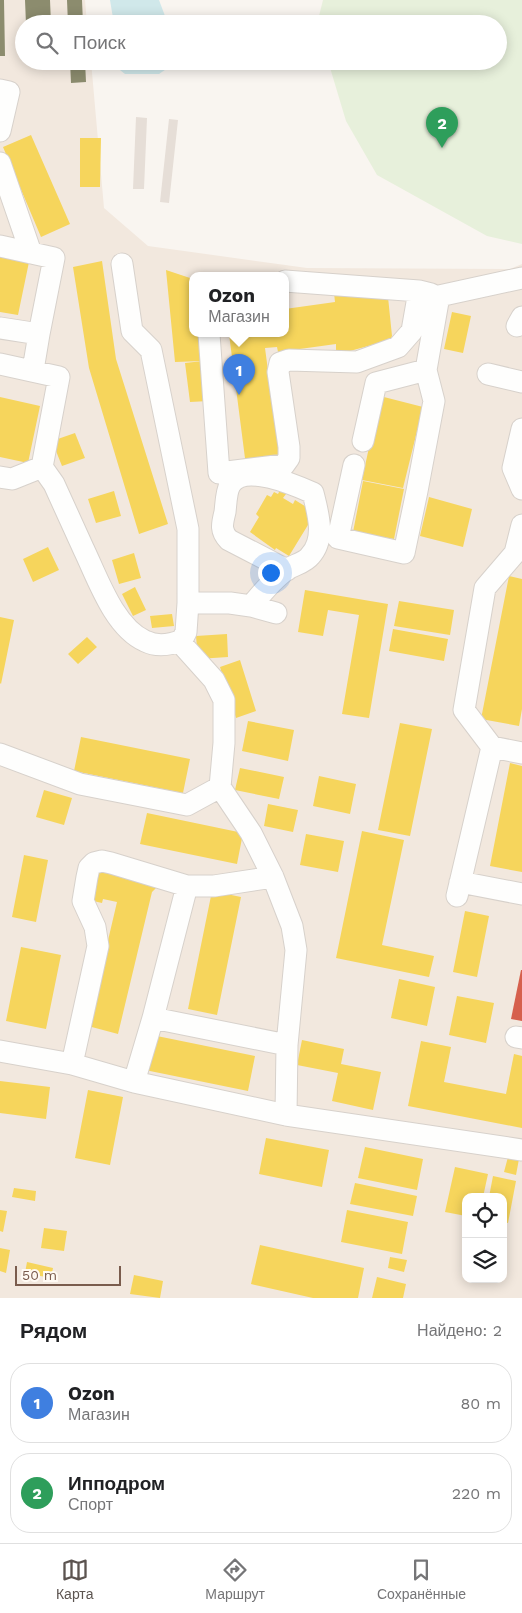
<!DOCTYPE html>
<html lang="ru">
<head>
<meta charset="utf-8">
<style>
	:root { --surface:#fff; --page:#f2f2f2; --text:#202124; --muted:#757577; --line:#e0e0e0; --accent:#5c5450 }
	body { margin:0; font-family:"Work Sans",sans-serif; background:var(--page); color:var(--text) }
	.controls { position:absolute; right:15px; bottom:15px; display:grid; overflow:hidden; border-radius:10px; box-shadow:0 2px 12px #0003 }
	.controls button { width:45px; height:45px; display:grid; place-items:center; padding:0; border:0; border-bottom:1px solid var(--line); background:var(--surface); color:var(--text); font:25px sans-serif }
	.scale { position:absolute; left:15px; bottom:12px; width:106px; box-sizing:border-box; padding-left:5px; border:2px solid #7a5c4d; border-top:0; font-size:14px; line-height:18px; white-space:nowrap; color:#7a5c4d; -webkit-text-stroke:4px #fffaf3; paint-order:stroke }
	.you { position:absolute; left:270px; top:572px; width:18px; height:18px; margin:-12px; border:4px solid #fff; border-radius:50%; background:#1a73e8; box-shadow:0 0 0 8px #1a73e833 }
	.badge { display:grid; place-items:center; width:32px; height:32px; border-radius:50%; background:var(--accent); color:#fff; font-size:16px; font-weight:700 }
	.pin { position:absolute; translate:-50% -41px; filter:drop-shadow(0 1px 2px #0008) }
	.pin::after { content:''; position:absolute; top:26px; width:18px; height:15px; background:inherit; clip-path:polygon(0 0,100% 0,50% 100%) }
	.popup { position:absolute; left:189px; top:272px; width:100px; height:65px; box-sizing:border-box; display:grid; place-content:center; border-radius:10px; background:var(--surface); filter:drop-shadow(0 1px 4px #0005); font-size:16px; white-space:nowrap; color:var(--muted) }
	.popup b { font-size:19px; color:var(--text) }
	.popup::after { content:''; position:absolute; left:50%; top:100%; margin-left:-10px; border:10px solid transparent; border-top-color:var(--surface) }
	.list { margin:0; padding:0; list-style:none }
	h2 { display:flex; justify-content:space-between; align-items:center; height:65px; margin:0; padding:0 20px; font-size:21px }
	h2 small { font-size:16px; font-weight:400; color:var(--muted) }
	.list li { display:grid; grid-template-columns:32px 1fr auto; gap:15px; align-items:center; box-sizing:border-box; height:80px; margin:0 10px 10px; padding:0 10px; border:1px solid var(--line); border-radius:20px }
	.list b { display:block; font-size:19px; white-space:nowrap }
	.list p { margin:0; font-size:16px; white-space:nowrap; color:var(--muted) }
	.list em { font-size:16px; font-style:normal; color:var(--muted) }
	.icon { flex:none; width:28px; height:28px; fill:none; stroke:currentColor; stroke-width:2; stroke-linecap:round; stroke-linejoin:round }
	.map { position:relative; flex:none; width:522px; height:1298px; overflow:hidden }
	.search { position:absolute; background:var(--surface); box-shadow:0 2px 12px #0003; left:15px; right:15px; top:15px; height:55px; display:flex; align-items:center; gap:12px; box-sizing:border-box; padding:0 18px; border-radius:28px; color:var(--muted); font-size:19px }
	.sheet { height:245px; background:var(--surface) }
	nav { display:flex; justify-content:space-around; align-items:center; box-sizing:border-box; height:70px; border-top:1px solid var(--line); background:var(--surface); font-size:14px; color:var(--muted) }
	nav a { display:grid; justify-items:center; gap:2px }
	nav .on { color:var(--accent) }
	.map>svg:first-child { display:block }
	.residential { fill:#f2e8de; fill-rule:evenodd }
	.green { fill:#e7f0db }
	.water { fill:#d0e8ea }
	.homes { fill:#f6d55c }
	.shops { fill:#d6604d }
	.industry { fill:#8c8c6e }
	.building { fill:#e6ded7 }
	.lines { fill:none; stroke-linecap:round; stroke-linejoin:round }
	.minor-casing { stroke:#d7d1cb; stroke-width:23 }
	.minor { stroke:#fefefd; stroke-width:21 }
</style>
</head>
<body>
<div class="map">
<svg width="522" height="1298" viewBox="0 0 522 1298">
	<rect width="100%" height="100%" fill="#f9f5f0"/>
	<path class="residential" d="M0,0H85L87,24H24V61H91L104,208L148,246L307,268L510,269L522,264V1298H0ZM193,276H285V334H193ZM466,1197H503V1279H466Z"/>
	<path class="green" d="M323,0H522V244L487,236L377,175L346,121L328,61H498V24H317Z"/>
	<path class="water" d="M110,0H159L168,24H114Z
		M118,61H178L159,74H125L120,70Z"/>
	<path class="homes" d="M31,135L70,224L41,237L3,147Z
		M80,138H101L100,187H80Z
		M0,256L29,262L18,315L0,312Z
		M102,261L116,359L168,524L139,534L89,368L73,267Z
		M166,270L193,279V334H203L209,401L190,402L185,363L203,361L175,362Z
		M334,293L388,297L392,336L390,340L339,354L336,351V344L278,352L277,347L265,348L280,461L246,466L229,334H285V309L335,302Z
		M452,312L471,316L463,353L444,349Z
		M380,396L423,407L403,488L362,480Z
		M0,397L40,406L28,463L0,457Z
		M75,433L85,458L62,466L52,441Z
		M363,481L404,489L394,539L353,532Z
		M280,490L286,494L283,498L293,504L295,500L308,508L310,513L307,517L311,520L289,556L276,548L275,550L250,532L259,517L256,514L267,495L271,497L274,492L278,494Z
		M114,491L121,516L96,523L88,499Z
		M429,497L472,509L463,547L420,536Z
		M48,547L59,570L33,582L23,559Z
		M134,553L141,578L119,584L112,560Z
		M509,576L522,579V709L519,726L481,719Z
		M135,587L146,610L133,616L122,594Z
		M305,590L388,604L369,718L342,714L359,615L328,610L323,636L298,632Z
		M399,601L454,610L450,635L394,626Z
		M172,614L174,626L152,628L150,616Z
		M0,617L14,620L1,684L0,683Z
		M393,629L448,639L444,661L389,651Z
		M227,634L228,657L198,659L196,636Z
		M87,637L97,647L78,664L68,654Z
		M240,660L256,711L236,718L220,667Z
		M248,721L294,730L288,761L242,751Z
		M400,723L432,729L410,836L378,830Z
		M81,737L190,759L183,793L74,771Z
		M510,763L522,766V872L490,866Z
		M240,768L284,777L279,799L235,790Z
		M319,776L356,784L350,814L313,806Z
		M44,790L72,798L64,825L36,817Z
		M268,804L298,810L293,832L264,826Z
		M147,813L243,833L237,864L140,844Z
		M362,831L404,840L382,945L434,956L429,977L336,958Z
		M306,834L344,841L338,872L300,865Z
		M24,855L48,860L36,922L12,917Z
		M97,867L157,887L152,892L118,1034L88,1026L117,902L103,899L102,903L89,900Z
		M212,891L241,897L217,1015L188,1009Z
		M465,911L489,916L477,977L453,972Z
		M21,947L61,955L46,1029L6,1021Z
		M399,979L435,987L427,1026L391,1018Z
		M457,996L494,1003L486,1043L449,1035Z
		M152,1035L255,1056L248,1091L145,1070Z
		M302,1040L344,1049L341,1064L381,1072L373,1110L332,1101L338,1073L297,1065Z
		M421,1041L451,1047L444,1082L506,1094L514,1054L522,1056V1128L408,1106Z
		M0,1081L50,1087L46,1119L0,1113Z
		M88,1090L123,1097L110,1165L75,1158Z
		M266,1138L329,1150L322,1187L259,1174Z
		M365,1147L423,1159L417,1190L358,1178Z
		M508,1157L519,1159L516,1175L504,1172Z
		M455,1167L488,1174L483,1197H466V1216L445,1212Z
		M493,1176L516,1181L508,1223L503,1222V1197H489Z
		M355,1183L417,1196L413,1216L350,1204Z
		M14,1188L36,1191L35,1201L12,1197Z
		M0,1210L7,1211L3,1232L0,1231Z
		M347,1210L408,1222L402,1254L341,1242Z
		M44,1228L67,1231L64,1251L41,1248Z
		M260,1245L364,1268L358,1298H313L251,1284Z
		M0,1248L10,1250L6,1273L0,1271Z
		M390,1257L407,1260L404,1272L388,1268Z
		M27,1262L53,1268L51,1278L25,1273Z
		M134,1275L163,1281L160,1298L130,1294Z
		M377,1277L406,1284L403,1298H372Z"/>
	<path class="shops" d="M521,970H522V1021L511,1019Z"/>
	<path class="industry" d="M0,0H4L5,56H0Z
		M25,0H50L51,24H26Z
		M67,0H82L83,24H68Z
		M70,61H85L86,82L71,83Z"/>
	<path class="building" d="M136,117L147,118L144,189H133Z
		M169,119L178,120L169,203L160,202Z"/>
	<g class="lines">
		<defs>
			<path id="minor" d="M0,90L9,92L0,131
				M0,163L31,253
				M0,246L54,258L39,334L0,328
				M122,264L132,331L151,350L188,529V603
				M285,281L419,291L431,294
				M517,326L522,317
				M209,334L219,473L284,465L289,458V447L278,372L280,363L289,360L357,362L398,347L412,331L419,291
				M0,364L59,377L42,467L54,484C64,506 74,528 84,550C98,579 114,627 145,641C157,647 170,645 182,640L186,632L188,603H230L251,606L276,613
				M33,370L39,334
				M488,374L522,382
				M522,429L513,468L522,489
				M363,441L376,383L426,370
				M354,465L338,538L404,553L417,491L434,401L426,370L439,296L522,278
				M0,477L12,479L42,467
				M522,525L515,553L485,588L464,710L492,747L522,753
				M251,606C262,593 273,579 286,570C293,565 305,563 310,556C326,539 318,513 313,493C295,485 243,462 230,485C226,492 226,504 225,512C222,524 220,531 229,540L287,570
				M179,641L214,680L224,700V743L220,787L251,833L273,877L292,926L296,950L287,1045L286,1115
				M0,754L80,784L187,805L220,787
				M460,882L522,894
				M457,896L492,747
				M153,1018L287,1045
				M516,1037L522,1038
				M0,1051L72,1064L134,1082L286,1115L522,1150
				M72,1064L98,946L95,927L83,901L87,877L89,868L94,863L102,861L111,863L187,886H214L273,877
				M134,1082L153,1018L187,886"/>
		</defs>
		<use href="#minor" class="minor-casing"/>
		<use href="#minor" class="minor"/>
	</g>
</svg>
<div class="controls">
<button><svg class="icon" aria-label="locate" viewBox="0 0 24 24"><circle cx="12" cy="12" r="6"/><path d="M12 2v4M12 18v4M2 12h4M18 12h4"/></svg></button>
<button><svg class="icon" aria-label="layers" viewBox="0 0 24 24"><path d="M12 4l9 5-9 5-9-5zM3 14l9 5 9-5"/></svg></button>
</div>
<div class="scale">50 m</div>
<div class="you"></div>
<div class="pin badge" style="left:239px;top:395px;background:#3f7fe0">1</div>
<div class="popup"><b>Ozon</b>Магазин</div>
<div class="pin badge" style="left:442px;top:148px;background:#2e9e5b">2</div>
<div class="search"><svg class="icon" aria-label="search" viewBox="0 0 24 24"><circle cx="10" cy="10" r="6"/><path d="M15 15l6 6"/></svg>Поиск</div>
</div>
<section class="sheet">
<h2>Рядом<small>Найдено: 2</small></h2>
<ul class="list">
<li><span class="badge" style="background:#3f7fe0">1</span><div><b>Ozon</b><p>Магазин</p></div><em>80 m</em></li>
<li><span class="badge" style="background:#2e9e5b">2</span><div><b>Ипподром</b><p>Спорт</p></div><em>220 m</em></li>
</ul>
</section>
<nav>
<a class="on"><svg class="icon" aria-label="map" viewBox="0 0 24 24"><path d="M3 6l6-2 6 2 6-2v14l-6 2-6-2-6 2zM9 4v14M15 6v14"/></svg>Карта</a>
<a><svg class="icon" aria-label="directions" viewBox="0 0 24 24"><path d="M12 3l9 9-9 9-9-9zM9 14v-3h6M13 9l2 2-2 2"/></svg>Маршрут</a>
<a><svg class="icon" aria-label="saved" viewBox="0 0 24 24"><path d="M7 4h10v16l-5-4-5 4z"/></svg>Сохранённые</a>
</nav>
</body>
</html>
